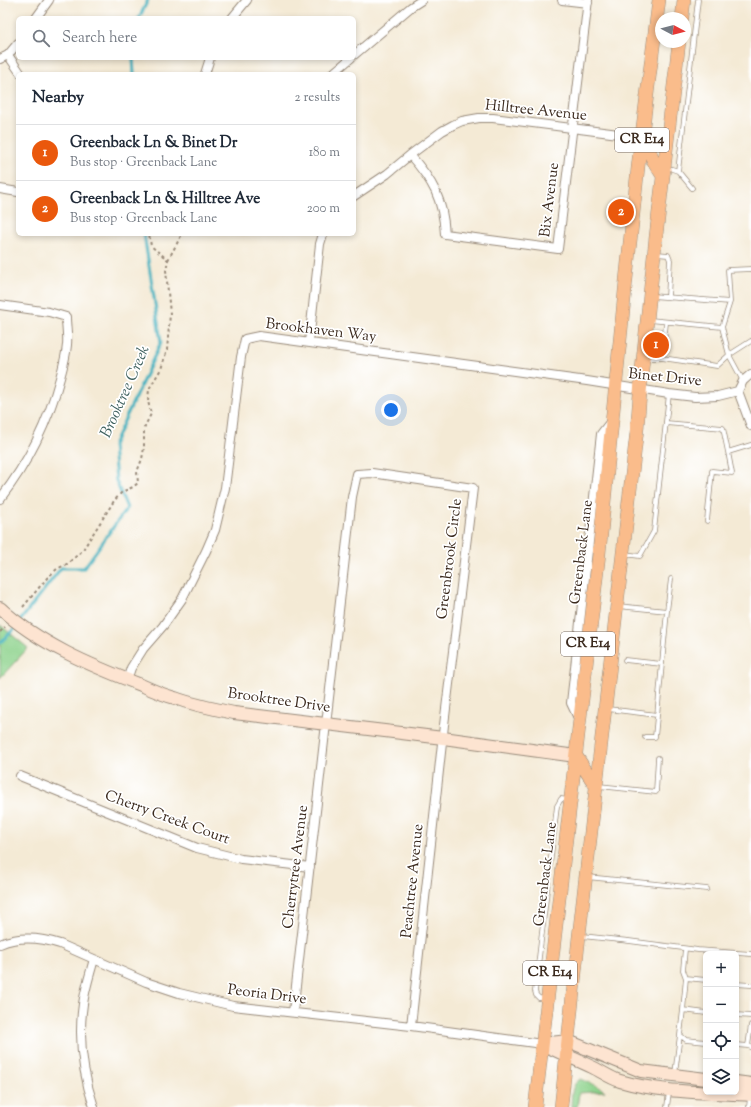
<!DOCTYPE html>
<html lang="en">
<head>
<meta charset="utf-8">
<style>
	:root { --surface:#fff; --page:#f2f2f3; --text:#1f2937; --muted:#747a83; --line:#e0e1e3; --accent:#ea580c }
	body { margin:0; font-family:"Sorts Mill Goudy",serif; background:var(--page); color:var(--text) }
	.controls { position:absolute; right:12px; bottom:12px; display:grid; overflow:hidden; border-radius:6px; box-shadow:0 2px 6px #0003 }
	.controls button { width:36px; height:36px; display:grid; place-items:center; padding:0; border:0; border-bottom:1px solid var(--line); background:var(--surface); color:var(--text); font:20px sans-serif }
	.compass { position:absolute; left:655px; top:12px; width:36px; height:36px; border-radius:50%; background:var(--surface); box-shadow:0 2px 6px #0003; rotate:97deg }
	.you { position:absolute; left:391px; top:410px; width:14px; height:14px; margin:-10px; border:3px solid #fff; border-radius:50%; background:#1a73e8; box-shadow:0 0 0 6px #1a73e833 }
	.badge { display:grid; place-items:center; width:26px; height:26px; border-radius:50%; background:var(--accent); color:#fff; font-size:13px; font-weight:700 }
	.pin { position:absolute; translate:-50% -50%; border:2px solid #fff; box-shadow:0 1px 4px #0006 }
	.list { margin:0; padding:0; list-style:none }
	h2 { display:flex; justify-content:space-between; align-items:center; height:52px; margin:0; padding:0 16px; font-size:17px }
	h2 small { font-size:13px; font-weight:400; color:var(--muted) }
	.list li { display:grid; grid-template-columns:26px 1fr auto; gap:12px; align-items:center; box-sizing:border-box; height:56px; padding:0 16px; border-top:1px solid var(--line) }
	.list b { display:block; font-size:15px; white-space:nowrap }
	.list p { margin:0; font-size:13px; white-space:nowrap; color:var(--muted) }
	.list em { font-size:13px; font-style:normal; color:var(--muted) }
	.icon { flex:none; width:22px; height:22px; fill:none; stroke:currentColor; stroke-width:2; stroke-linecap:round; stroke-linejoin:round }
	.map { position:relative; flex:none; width:751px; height:1107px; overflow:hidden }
	.search { position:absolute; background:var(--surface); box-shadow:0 2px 6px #0003; left:16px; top:16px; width:340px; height:44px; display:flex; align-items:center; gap:10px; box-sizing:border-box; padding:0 14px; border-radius:6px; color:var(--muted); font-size:15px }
	.panel { position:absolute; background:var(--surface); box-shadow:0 2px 6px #0003; left:16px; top:72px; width:340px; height:164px; border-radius:6px }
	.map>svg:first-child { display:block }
	.green { fill:#8ed38d; stroke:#647e56 }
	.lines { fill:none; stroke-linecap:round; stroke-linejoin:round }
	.stream { stroke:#45b3c1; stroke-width:3 }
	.lane-casing { stroke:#988a7a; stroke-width:5.5 }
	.street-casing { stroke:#988a7a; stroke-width:10 }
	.secondary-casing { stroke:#988a7a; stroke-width:14 }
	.primary-casing { stroke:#988a7a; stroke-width:14 }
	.path { stroke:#988a7a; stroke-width:2; stroke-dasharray:3 3; stroke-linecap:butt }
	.lane { stroke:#fff; stroke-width:4 }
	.street { stroke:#fff; stroke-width:8 }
	.secondary { stroke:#fde4d1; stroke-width:12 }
	.primary { stroke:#fabc8b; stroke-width:13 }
	.labels { text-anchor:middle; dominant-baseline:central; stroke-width:3.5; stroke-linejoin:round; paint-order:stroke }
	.shield { fill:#fff; stroke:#766a62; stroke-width:1 }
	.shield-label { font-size:14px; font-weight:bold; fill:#3b2a1e }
	.street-label { font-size:15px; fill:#3b2a1e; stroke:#fff }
	.water-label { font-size:16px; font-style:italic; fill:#3f615f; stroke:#fff }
</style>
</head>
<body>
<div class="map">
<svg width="751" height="1107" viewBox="0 0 751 1107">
	<rect width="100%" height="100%" fill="#fff"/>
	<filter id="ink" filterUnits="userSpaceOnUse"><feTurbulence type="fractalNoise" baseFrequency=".025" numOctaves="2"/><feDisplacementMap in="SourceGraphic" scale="8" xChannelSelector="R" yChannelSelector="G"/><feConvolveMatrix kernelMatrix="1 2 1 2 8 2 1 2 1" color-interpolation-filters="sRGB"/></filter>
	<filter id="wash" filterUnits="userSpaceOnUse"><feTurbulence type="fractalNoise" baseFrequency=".012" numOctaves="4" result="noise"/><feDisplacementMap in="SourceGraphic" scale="16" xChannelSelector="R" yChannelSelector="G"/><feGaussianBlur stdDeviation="0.9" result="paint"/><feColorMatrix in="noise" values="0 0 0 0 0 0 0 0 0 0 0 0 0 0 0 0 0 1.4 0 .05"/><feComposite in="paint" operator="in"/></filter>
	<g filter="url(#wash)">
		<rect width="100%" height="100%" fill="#f4ead5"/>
		<path class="green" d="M0,625L28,648L0,678Z
			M581,1079L597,1086L605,1091L579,1093L577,1107H571C572,1097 570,1084 581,1079Z"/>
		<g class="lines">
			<path class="stream" d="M139,18L148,0
				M133,58L134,74
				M20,621L61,568H84L127,508L116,481L113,445L161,342L144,234
				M0,643L17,626"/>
		</g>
	</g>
	<g filter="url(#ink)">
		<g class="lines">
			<defs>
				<path id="lane" d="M672,169L678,171L692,188
					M678,171L698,0
					M657,254L668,255L670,260L668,297
					M652,296L730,302L728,270L751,269
					M722,327L730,302
					M644,358H662L717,366L729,355L722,327L650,320
					M662,358L666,323
					M743,381L729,355L751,341
					M666,423L723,428L728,452L751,445
					M707,521L712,471L732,473L728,452
					M624,554L640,556L654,531L669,394
					M618,606L667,611L655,737H645
					M667,611L671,579
					M625,660L662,664
					M608,709L657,715
					M599,786L656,792L658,758
					M587,877L707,889
					M582,936L629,941L698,950L751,954
					M685,949L683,970L686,978L706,980
					M686,978L683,1010L706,1013
					M736,984L751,985
					M546,999L539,998L536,995L535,991L557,806L561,799L568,800
					M683,1010L680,1035L686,1040L706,1042
					M736,1015L751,1016
					M751,1025L748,1046L751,1047
					M736,1045L748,1046
					M675,1074L680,1035
					M667,1107L669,1092
					M749,1107L750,1097"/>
				<path id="street" d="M562,0L588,3
					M36,18L49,0
					M232,18L247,0
					M8,55L21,74
					M354,55L411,7L422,0
					M0,59L8,55L18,43
					M205,74L210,58
					M332,74L351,58
					M410,155C433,181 443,199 445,234L558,249L588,0
					M0,189L18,192
					M354,196L387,174L410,155L442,131L453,125L462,121L479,118H493L642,137
					M0,305L49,312L66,317C66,326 68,336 67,345C66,356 63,367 60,378C48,423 28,463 0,499
					M309,342L320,244L323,234
					M738,391L751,426
					M127,680L131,668L143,649L163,626L182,599L206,551L215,530L225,488L241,357L245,339L259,336L587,381L669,394L695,397L718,396L738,391L743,381L751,374
					M579,720L571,703L601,434L611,421
					M20,776L197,848L241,859L310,867
					M0,944C19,936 41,938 60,944L146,982L179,993L233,1006L411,1026L542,1044
					M293,1012L352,497L357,474L372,473L473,488L444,725L411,1026
					M94,1107C83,1074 78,1038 83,1004C85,989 90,974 94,959"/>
				<path id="secondary" d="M0,608C39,644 92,666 141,685C152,690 163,695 175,698C194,705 214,709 234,713L443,738L576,756
					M542,1044C558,1052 575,1059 592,1067C601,1071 610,1078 620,1081C660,1093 709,1092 751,1095
					M542,1044L568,1041L641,1071L706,1079
					M736,1082L751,1084"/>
				<path id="primary" d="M682,18L684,0
					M642,137L648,146L653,160L663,176
					M576,756L596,786
					M535,1107L599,554L626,280L639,158L659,0
					M561,1107L579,936L637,430L642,369L656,236L679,42"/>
			</defs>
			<use href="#lane" class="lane-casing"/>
			<use href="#street" class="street-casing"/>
			<use href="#secondary" class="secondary-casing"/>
			<use href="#primary" class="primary-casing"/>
			<path class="path" d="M168,260L182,234
				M23,607L47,578L57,569L67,564L82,551L114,501L122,492L133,487L138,483L137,472L142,459L144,448V428L151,414L148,401L149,389L161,369L167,350L170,314L166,270L168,260L151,246L149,234
				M0,632L5,627"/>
			<use href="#lane" class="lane"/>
			<use href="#street" class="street"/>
			<use href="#secondary" class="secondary"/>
			<use href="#primary" class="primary"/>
		</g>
	</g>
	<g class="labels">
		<g class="shield">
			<rect x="615" y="128" width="54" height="24" rx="3"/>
			<rect x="561" y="632" width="54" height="24" rx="3"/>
			<rect x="523" y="961" width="54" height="24" rx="3"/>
		</g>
		<g class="shield-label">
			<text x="642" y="140">CR E14</text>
			<text x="588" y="644">CR E14</text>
			<text x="550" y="973">CR E14</text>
		</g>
		<g class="street-label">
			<text transform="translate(536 111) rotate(6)">Hilltree Avenue</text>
			<text transform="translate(550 200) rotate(-83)">Bix Avenue</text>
			<text transform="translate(321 331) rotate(7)">Brookhaven Way</text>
			<text transform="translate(665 378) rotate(6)">Binet Drive</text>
			<text transform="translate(582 552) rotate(-83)">Greenback Lane</text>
			<text transform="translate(450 559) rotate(-83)">Greenbrook Circle</text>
			<text transform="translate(279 701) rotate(8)">Brooktree Drive</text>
			<text transform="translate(167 818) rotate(20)">Cherry Creek Court</text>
			<text transform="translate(296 867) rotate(-83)">Cherrytree Avenue</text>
			<text transform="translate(546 874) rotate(-83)">Greenback Lane</text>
			<text transform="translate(413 881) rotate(-84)">Peachtree Avenue</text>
			<text transform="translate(267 995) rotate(7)">Peoria Drive</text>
		</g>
		<g class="water-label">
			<text transform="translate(126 392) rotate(-66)">Brooktree Creek</text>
		</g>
	</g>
</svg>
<div class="controls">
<button>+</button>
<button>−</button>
<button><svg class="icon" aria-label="locate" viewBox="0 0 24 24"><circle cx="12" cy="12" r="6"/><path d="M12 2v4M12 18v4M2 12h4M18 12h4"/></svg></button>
<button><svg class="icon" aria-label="layers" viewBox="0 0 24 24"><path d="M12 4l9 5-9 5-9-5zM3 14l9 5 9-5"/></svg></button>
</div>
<svg class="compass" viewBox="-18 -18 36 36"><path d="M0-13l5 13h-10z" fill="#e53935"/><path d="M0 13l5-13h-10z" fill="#747a83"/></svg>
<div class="you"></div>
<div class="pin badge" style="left:656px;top:345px">1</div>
<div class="pin badge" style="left:621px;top:212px">2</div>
<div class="search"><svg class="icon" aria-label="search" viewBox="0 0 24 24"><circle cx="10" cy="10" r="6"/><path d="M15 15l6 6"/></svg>Search here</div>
<section class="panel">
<h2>Nearby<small>2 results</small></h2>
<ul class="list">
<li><span class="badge">1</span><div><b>Greenback Ln &amp; Binet Dr</b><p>Bus stop · Greenback Lane</p></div><em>180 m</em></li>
<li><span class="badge">2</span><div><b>Greenback Ln &amp; Hilltree Ave</b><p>Bus stop · Greenback Lane</p></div><em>200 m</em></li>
</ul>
</section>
</div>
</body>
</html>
